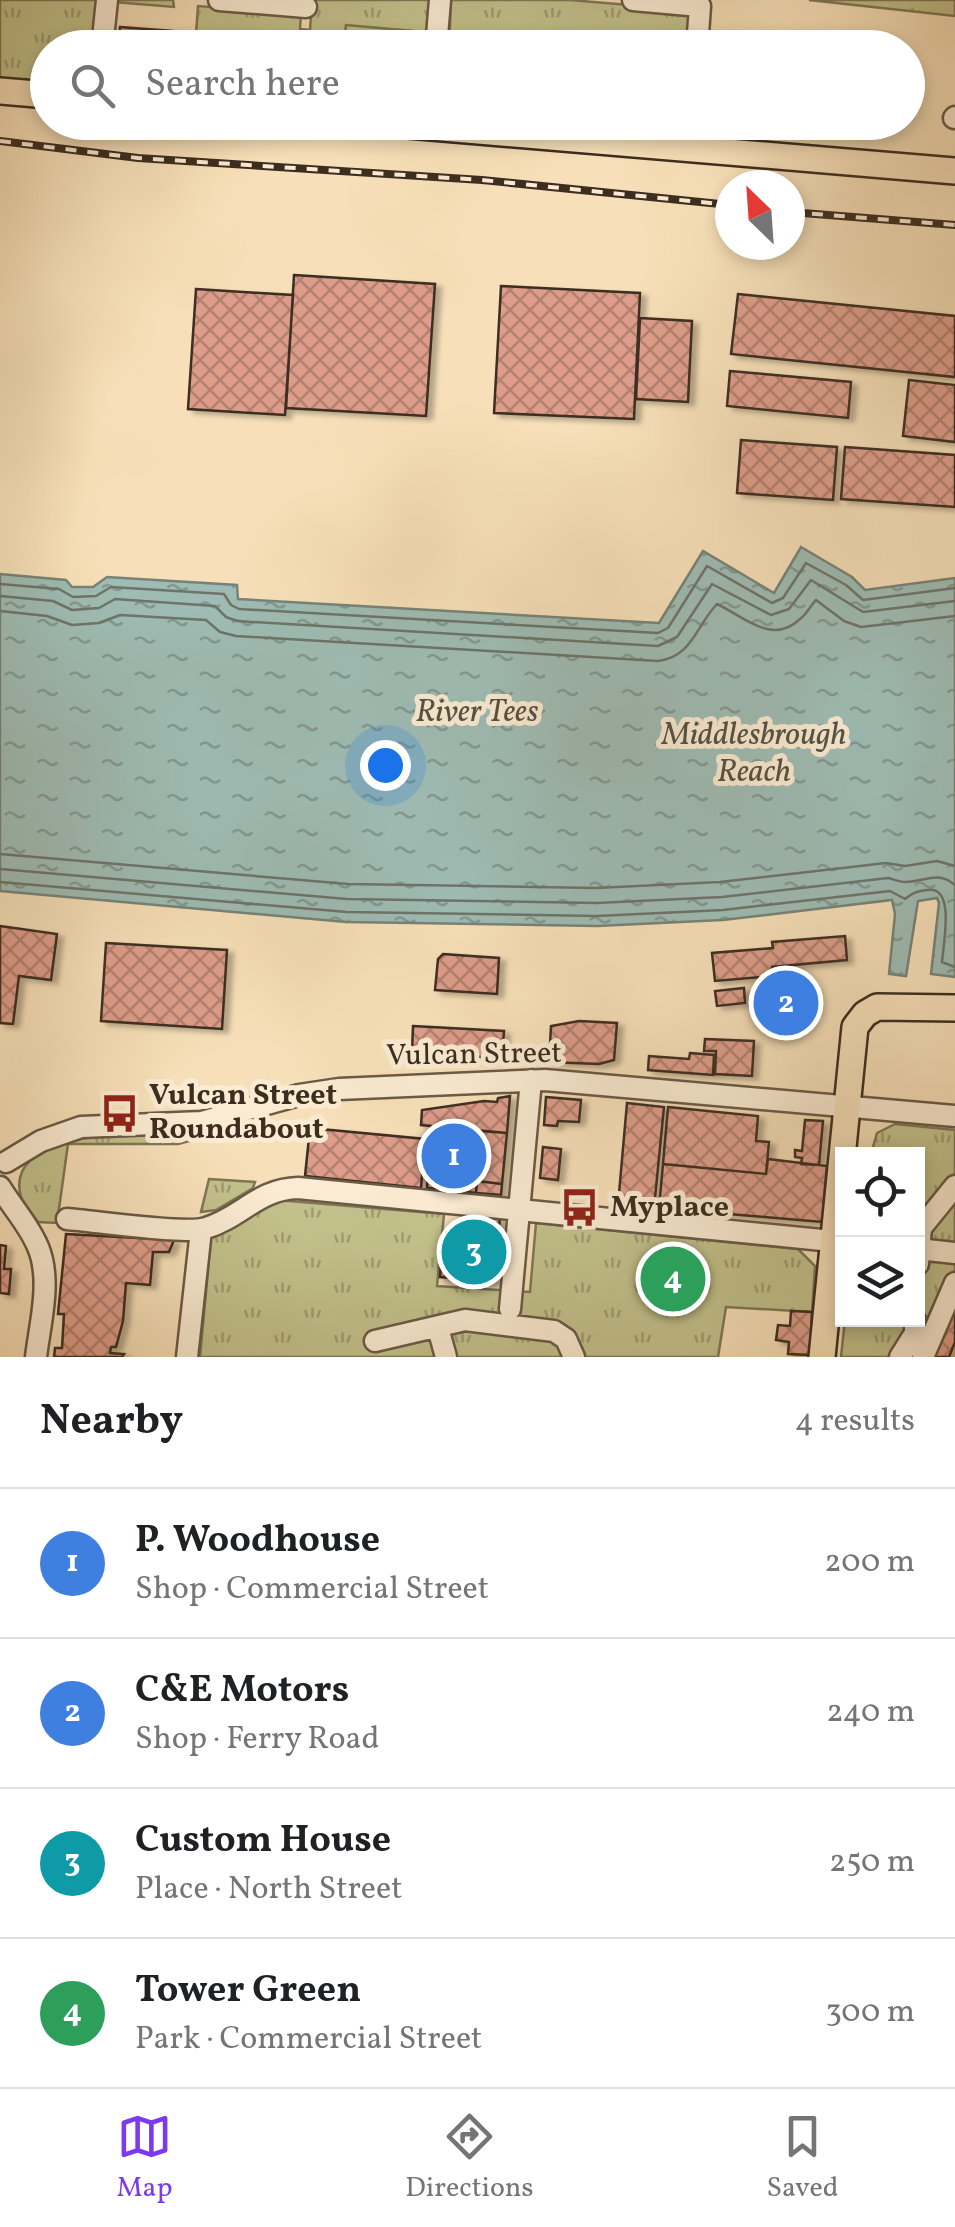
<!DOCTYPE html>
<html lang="en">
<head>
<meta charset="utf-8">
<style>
	:root { --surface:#fff; --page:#f2f2f2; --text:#202124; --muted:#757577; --line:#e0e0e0; --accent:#7c3aed }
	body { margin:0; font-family:Vollkorn,serif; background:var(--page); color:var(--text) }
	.controls { position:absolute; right:30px; bottom:30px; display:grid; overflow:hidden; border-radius:0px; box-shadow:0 5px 15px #0003 }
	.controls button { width:90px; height:90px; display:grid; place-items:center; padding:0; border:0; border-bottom:2px solid var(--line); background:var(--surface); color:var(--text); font:50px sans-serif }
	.compass { position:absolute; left:715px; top:170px; width:90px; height:90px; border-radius:50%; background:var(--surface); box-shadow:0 5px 15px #0003; rotate:335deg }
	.you { position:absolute; left:385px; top:765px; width:35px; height:35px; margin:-25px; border:8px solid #fff; border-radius:50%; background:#1a73e8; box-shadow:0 0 0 15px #1a73e833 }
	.badge { display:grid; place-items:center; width:65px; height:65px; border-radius:50%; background:var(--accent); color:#fff; font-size:32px; font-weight:700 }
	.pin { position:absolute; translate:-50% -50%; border:5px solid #fff; box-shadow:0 2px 10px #0006 }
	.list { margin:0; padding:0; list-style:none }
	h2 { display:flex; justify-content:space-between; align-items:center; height:130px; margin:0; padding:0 40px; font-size:42px }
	h2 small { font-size:32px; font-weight:400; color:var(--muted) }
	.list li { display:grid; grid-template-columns:65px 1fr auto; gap:30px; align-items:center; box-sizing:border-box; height:150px; padding:0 40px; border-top:2px solid var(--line) }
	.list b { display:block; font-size:38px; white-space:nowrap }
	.list p { margin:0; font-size:32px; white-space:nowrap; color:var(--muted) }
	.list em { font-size:32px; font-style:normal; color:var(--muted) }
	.icon { flex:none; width:55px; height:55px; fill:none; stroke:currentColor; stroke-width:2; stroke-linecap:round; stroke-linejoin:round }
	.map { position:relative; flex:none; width:955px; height:1357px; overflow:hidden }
	.search { position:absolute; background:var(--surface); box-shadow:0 5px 15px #0003; left:30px; right:30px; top:30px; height:110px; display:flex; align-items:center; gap:25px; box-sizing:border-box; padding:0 35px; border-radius:55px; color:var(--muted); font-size:38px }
	.sheet { height:730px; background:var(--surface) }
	nav { display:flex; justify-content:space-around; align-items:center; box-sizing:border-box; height:140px; border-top:2px solid var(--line); background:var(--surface); font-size:28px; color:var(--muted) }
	nav a { display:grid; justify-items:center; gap:5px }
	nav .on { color:var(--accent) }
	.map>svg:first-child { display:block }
	.grass { fill:url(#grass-tufts); stroke:#7f7756; stroke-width:2.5 }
	.pitch { fill:#c2c18c; stroke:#7f7756; stroke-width:2.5 }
	.water { fill:url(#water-ripples); stroke:#778379; stroke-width:2.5 }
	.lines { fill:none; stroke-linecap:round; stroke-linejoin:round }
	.shore { stroke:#6d746a; stroke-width:2.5 }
	.building { fill:url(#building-cross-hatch); stroke:#3c2d20; stroke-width:2.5; filter:url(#shadow) }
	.minor-casing { stroke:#6b5a46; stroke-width:25 }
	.major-casing { stroke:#3c2d20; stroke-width:30 }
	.minor { stroke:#faebd2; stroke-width:20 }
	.major { stroke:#f7e0b9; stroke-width:25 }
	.rail-casing { stroke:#3c2d20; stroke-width:8 }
	.rail { stroke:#faebd2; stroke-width:4; stroke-dasharray:11; stroke-linecap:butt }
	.labels { text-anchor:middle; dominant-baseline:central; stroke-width:10; stroke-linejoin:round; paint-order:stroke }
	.street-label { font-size:30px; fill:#3c2d20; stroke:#faebd2 }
	.poi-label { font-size:30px; font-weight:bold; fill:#3c2d20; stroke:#faebd2; text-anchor:start }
	.water-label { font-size:32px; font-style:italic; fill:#545145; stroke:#faebd2 }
</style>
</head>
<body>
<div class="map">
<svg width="955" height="1357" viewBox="0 0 955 1357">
	<defs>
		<pattern id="grass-tufts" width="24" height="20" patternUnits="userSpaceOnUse" patternTransform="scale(2.5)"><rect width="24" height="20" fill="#c2c18c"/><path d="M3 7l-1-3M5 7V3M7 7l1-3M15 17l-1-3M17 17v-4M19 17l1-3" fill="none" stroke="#9f9d72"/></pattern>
		<pattern id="water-ripples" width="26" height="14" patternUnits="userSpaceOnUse" patternTransform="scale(2.5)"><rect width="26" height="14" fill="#9ebcb4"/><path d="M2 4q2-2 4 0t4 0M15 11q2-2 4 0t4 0" fill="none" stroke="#829992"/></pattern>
		<pattern id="building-cross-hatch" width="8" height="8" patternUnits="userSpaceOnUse" patternTransform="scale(2.5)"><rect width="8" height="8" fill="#dd9d8a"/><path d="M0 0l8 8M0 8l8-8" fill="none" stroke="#b48070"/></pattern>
		<filter id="shadow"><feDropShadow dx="6" dy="3.5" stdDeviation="2.5" flood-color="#0004"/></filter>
	</defs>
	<rect width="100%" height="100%" fill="#f7e0b9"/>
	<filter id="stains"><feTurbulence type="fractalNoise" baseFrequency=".002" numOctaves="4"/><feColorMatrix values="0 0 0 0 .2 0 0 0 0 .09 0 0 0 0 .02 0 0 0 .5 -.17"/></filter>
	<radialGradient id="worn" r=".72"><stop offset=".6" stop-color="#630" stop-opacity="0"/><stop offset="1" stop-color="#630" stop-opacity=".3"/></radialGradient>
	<path class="grass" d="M0,0H173L174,7L101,1L97,47L48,48L47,83L0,78Z
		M312,0H434L431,47H411L412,31L346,26L344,47L195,48L198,6L301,14L300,29L310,30Z
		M451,0H570L700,11L696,47L449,48Z
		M809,0H955V16Z
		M514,123H687L686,137Z
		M260,1115L264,1122L178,1144H68L57,1223L38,1222C33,1215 24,1205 21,1197C0,1122 173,1134 208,1130C226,1129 243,1121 260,1115Z
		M895,1124L955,1130V1297L930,1357H841L845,1320H918V1154H871L877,1133Z
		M209,1179L255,1182L253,1188L216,1210L201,1212Z
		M277,1200L444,1214L437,1286L530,1292L536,1223L798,1249L815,1266L812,1312L726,1307L718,1357H200L211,1238Z"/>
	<path class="pitch" d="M346,25L412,31L411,47H344Z"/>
	<path class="water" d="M801,547L852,577L865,590L955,578V977L931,974L939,903L937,898L918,901L906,976L889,974L895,914L892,900L723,920L597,926L346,922L0,891V574L66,580L72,587H93L107,577L237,585L238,599L659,623L703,551L774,593Z"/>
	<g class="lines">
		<path class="shore" d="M0,584L59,589L73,597L96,596L111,587L224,594L231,605L239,609L658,633L668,628L707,566L772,603L783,598L806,563L846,585L863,600L955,588
			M0,596L53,601L72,610L99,608L115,599L215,606L226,617L237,621L658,646L677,637L712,584L771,615L789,609L811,580L863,612L955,601
			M0,611L47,616L72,625L99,623L120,615L206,620L220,632L236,636L658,661C692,657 696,626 717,604C743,616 772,646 800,619C807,614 810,606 816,600L844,621L861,627L955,616
			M0,854L348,884L596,888L720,882L886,863L905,866L937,861L955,866
			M0,869L347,899L597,903L722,897L888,878C893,879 899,882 905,882C925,882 937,870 955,885
			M0,882L347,912L597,916L723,910L890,891L905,899C912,893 917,891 927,890C955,885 944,940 942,962L955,967"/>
	</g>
	<path class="building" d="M120,27L172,31L171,46L176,48L131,41V48H118Z
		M294,275L435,284L426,416L286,408Z
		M501,286L640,293L634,419L494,413Z
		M196,289L293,295L285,415L188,409Z
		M738,294L955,316V377L731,354Z
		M640,318L692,321L688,402L636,399Z
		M730,371L851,382L848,418L727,406Z
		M909,380L955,385V442L903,436Z
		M741,440L837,447L833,500L737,493Z
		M845,447L955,455V507L841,499Z
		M0,926L57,934L51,980L19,976L13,1024L0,1023Z
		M845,936L847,960L772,967L773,976L715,981L712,953L773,948L772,942Z
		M106,943L227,950L222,1029L101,1021Z
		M443,954L499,958L497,994L435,990L438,959Z
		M797,974L792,1018L776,1016L781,975Z
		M744,988L745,1003L717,1006L715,991Z
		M579,1021L617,1023L614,1060L599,1064L549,1062L551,1026Z
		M413,1026L504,1031L502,1058L412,1053Z
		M705,1039L754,1041L752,1076L715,1074L716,1051H704Z
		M690,1053L714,1055L713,1075L648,1070L649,1056L689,1059Z
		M510,1096L507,1133L421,1125L422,1110L484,1101L497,1102L498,1098Z
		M546,1097L581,1100L579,1122L558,1121L557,1126L544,1125Z
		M627,1103L664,1107L654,1208L618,1205Z
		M668,1107L758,1116L756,1141L769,1142L766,1174L663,1164Z
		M805,1120L823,1121L819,1165L801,1164L802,1158L795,1157V1150L802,1151Z
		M432,1126L481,1131L476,1193L427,1188Z
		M310,1128L425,1139L421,1188L305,1176Z
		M481,1131L507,1133L502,1184L477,1181Z
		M543,1147L561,1149L558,1180L540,1178Z
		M768,1159L827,1166L822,1222L659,1208L663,1164L766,1174Z
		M477,1181L502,1184L501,1195L476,1193Z
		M463,1214L500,1218L493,1282L440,1277L441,1264L451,1265L454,1239L466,1241L467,1234L461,1233Z
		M66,1234L174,1240L169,1252H153L150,1285L126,1283L123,1321L116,1347H111L110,1353L124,1354L122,1357H54L55,1348H62L64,1314H58Z
		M0,1245L6,1246L4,1269H11L9,1294L0,1293Z
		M955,1307V1342L949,1357H930Z
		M791,1311L812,1312L810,1355L788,1354L789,1342L776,1340L778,1325L790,1326Z"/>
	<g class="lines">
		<defs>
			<path id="minor" d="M219,0L306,7
				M633,0L700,6L697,48
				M697,43L741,48
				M102,48L107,0
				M436,48L440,0
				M954,118L955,117
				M689,149L691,122
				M6,1162L41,1141L81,1127L202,1122L299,1095L339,1089L545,1080L955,1116
				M0,1187C12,1207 29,1225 38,1247C52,1280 40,1323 36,1357
				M67,1219C94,1221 186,1235 206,1228C242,1217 258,1189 298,1188L842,1242
				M918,1249L955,1253
				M918,1264L921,1228L955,1186
				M510,1309L531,1080
				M438,1328L446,1357
				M375,1341L465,1320L554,1331L566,1339L574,1357
				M187,1357L201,1230
				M900,1357L915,1333V1320
				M923,1357L955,1283"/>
			<path id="major" d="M0,91L48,95
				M372,122L955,171
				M822,1357L855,1027L865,1014L877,1007L955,1008"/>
		</defs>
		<use href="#minor" class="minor-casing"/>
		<use href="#major" class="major-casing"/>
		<use href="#minor" class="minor"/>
		<use href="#major" class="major"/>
		<defs>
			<path id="rail" d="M0,141L138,158L482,180L730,205
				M790,212L955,225"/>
		</defs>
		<use href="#rail" class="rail-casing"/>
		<use href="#rail" class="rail"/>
	</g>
	<defs>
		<symbol id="bus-bare" viewBox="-9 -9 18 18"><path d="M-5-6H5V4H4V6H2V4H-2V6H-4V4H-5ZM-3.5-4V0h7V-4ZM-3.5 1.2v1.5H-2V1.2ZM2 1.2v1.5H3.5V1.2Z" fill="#8f2418" stroke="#faebd2" stroke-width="2.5" paint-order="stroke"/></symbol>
	</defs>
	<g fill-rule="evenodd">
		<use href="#bus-bare" x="92" y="1086" width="55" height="55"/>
		<use href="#bus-bare" x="552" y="1180" width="55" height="55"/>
	</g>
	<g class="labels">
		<g class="street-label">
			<text transform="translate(474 1055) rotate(-1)">Vulcan Street</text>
		</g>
		<g class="poi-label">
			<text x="149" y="1096">Vulcan Street<tspan x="149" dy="34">Roundabout</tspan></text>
			<text x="610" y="1208">Myplace</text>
		</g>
		<g class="water-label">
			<text x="477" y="713">River Tees</text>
			<text x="754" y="736">Middlesbrough<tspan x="754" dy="37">Reach</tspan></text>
		</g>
	</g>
	<rect width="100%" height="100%" filter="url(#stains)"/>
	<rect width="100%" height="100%" fill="url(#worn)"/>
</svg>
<div class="controls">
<button><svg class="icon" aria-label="locate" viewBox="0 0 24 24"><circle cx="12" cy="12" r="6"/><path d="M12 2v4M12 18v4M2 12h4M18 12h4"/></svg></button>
<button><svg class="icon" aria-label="layers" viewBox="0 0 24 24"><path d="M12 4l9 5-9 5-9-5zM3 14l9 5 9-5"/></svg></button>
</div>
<svg class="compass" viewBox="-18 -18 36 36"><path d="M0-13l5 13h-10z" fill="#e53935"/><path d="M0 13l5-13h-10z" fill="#757577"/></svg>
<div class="you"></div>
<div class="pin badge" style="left:454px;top:1156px;background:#3f7fe0">1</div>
<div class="pin badge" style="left:786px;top:1003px;background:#3f7fe0">2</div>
<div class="pin badge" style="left:474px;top:1252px;background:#0f9aa8">3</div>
<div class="pin badge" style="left:673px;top:1279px;background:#2e9e5b">4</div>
<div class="search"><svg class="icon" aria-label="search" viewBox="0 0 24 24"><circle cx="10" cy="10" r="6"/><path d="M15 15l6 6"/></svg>Search here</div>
</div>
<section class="sheet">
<h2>Nearby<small>4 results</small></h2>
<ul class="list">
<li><span class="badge" style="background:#3f7fe0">1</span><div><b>P. Woodhouse</b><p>Shop · Commercial Street</p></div><em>200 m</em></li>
<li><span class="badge" style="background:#3f7fe0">2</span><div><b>C&amp;E Motors</b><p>Shop · Ferry Road</p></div><em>240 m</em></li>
<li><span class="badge" style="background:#0f9aa8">3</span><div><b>Custom House</b><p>Place · North Street</p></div><em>250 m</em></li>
<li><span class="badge" style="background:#2e9e5b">4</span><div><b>Tower Green</b><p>Park · Commercial Street</p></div><em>300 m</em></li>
</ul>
</section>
<nav>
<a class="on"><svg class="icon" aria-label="map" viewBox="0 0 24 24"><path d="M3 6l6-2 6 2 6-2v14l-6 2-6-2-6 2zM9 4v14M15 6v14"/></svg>Map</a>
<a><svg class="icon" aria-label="directions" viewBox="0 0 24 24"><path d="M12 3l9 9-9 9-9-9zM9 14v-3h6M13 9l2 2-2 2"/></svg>Directions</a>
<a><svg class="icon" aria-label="saved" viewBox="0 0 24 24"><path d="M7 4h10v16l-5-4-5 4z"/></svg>Saved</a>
</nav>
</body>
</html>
